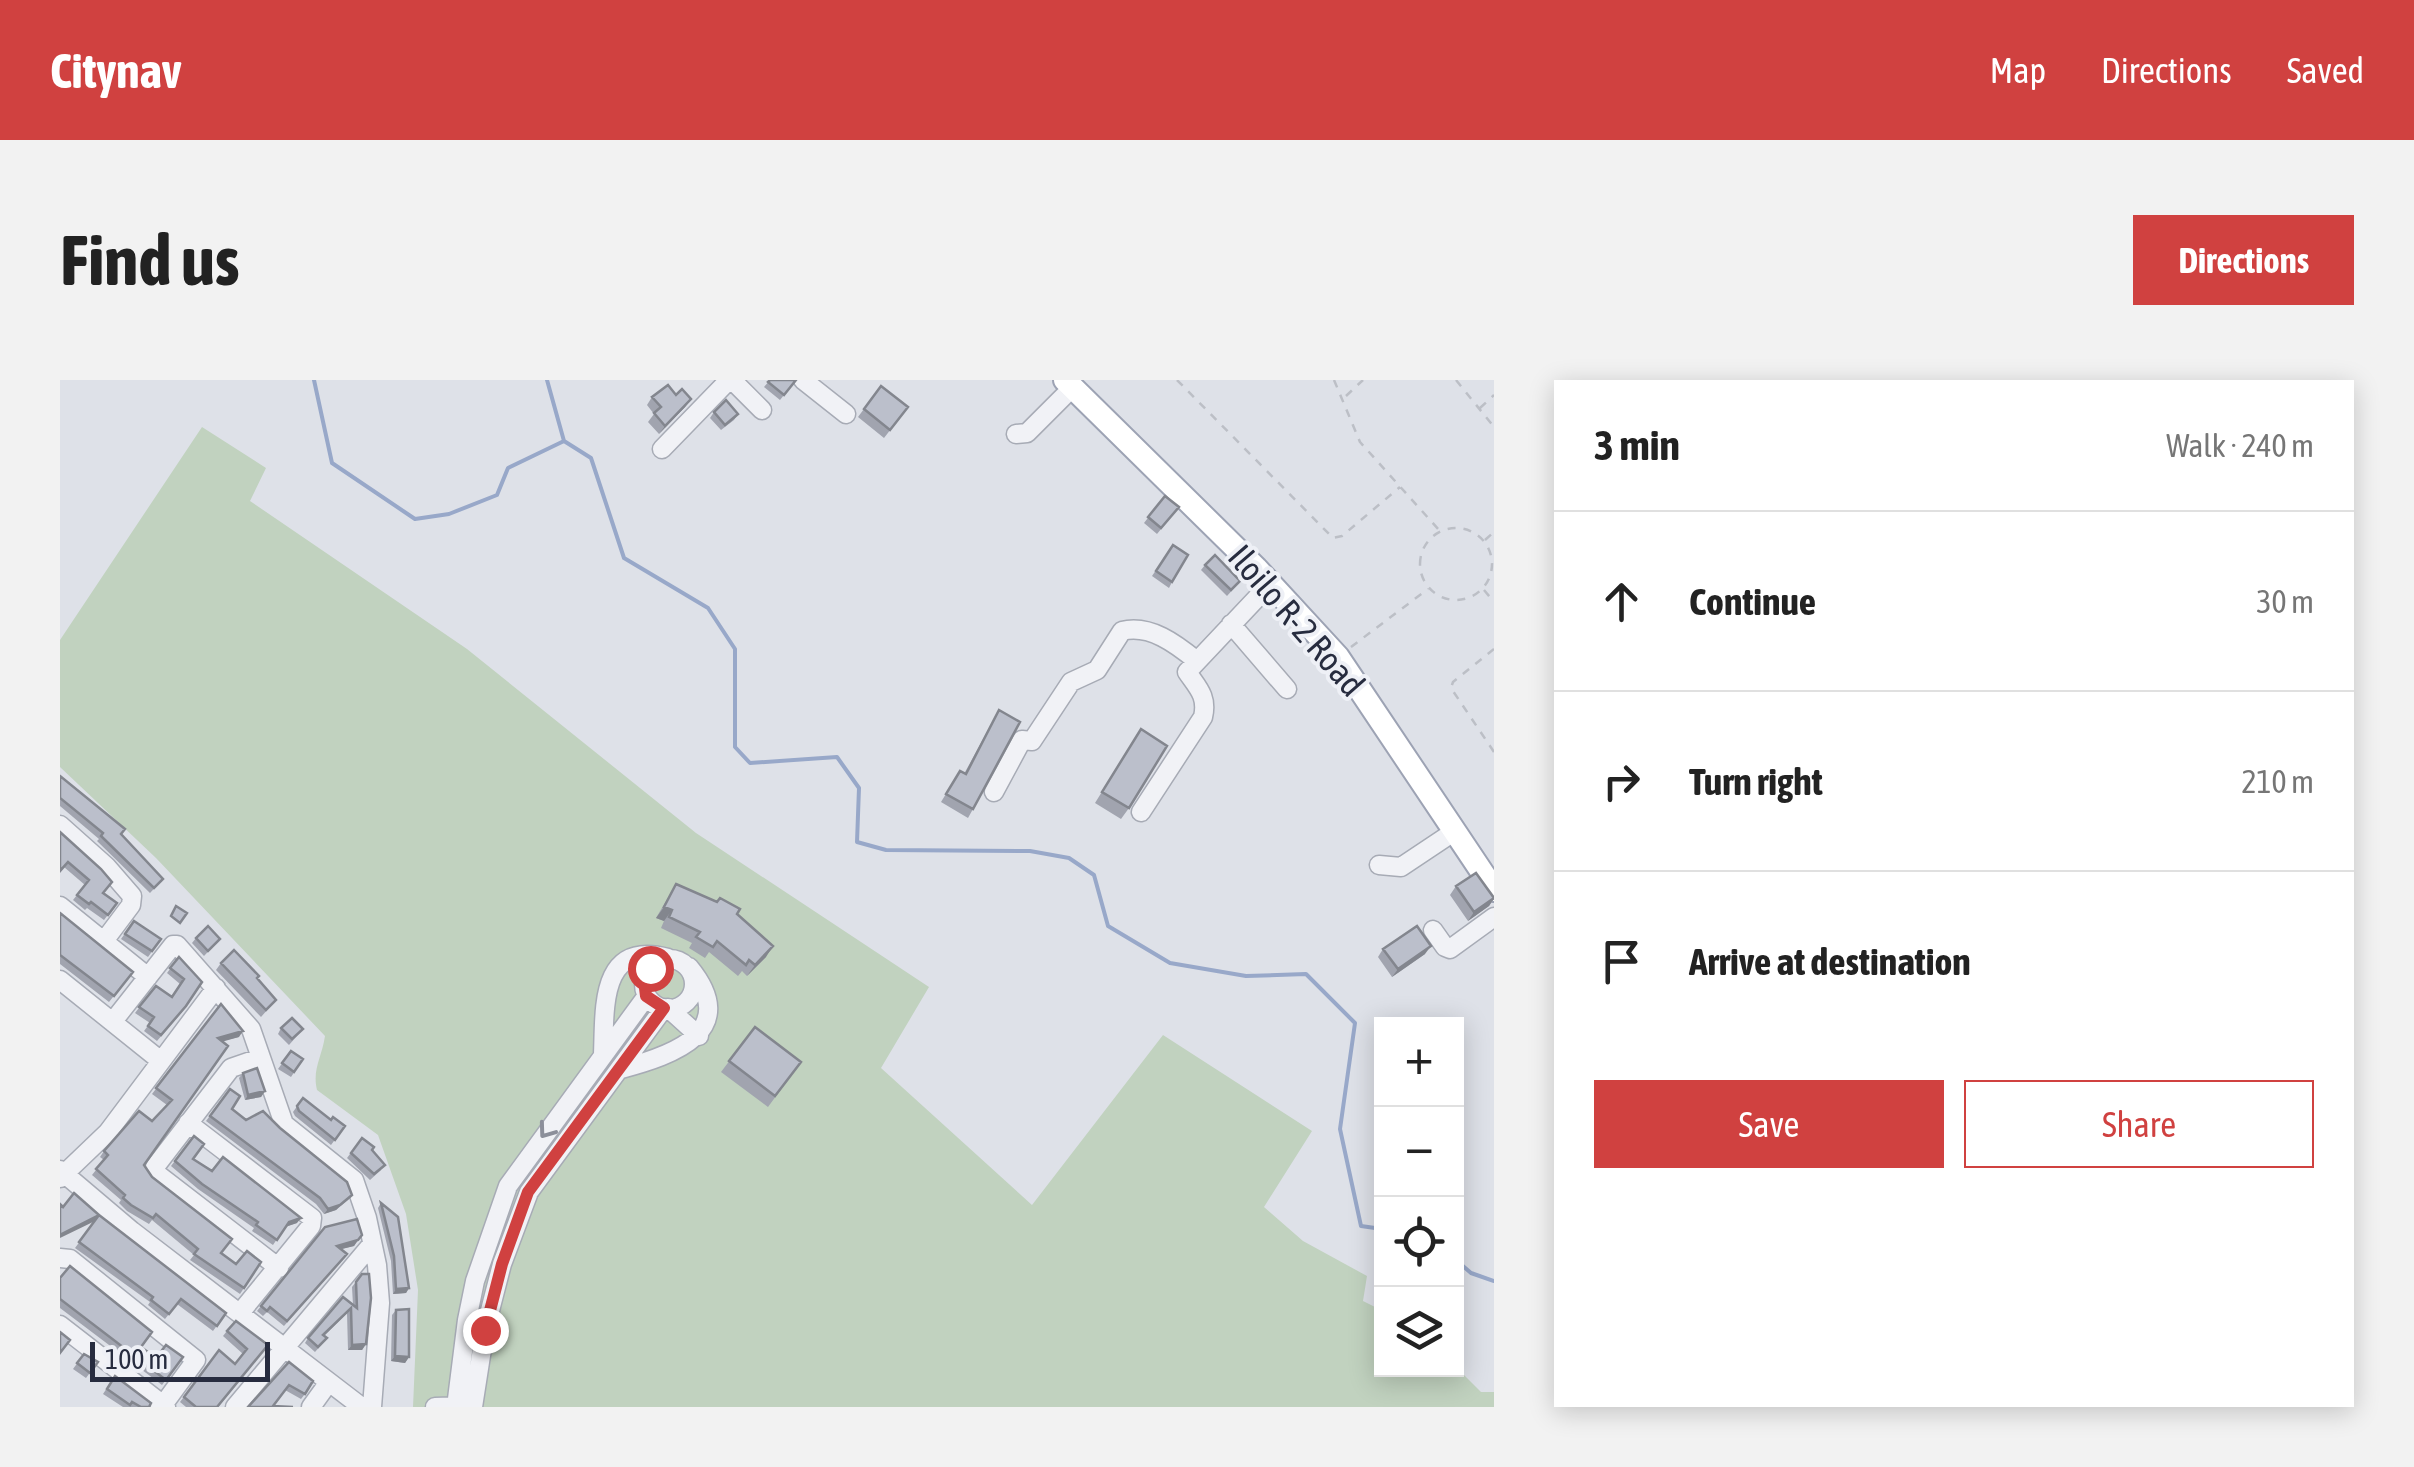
<!DOCTYPE html>
<html lang="en">
<head>
<meta charset="utf-8">
<style>
	:root { --surface:#fff; --page:#f2f2f2; --text:#222; --muted:#767676; --line:#e0e0e0; --accent:#d04140 }
	body { margin:0; font-family:"Asap Condensed",sans-serif; background:var(--page); color:var(--text) }
	.controls { position:absolute; right:30px; bottom:30px; display:grid; overflow:hidden; border-radius:0px; box-shadow:0 5px 25px #0003 }
	.controls button { width:90px; height:90px; display:grid; place-items:center; padding:0; border:0; border-bottom:2px solid var(--line); background:var(--surface); color:var(--text); font:50px sans-serif }
	.scale { position:absolute; left:30px; bottom:25px; width:180px; box-sizing:border-box; padding-left:10px; border:5px solid #272c3f; border-top:0; font-size:28px; line-height:35px; white-space:nowrap; color:#272c3f; -webkit-text-stroke:8px #eef0f6; paint-order:stroke }
	.stop { position:absolute; width:30px; height:30px; margin:-22px; border:8px solid #d04140; border-radius:50%; background:#fff }
	.stop.end { background:#d04140; border-color:#fff; box-shadow:0 2px 10px #0008 }
	.list { margin:0; padding:0; list-style:none }
	h2 { display:flex; justify-content:space-between; align-items:center; height:130px; margin:0; padding:0 40px; font-size:42px }
	h2 small { font-size:32px; font-weight:400; color:var(--muted) }
	.list li { display:grid; grid-template-columns:65px 1fr auto; gap:30px; align-items:center; box-sizing:border-box; height:180px; padding:0 40px; border-top:2px solid var(--line) }
	.list b { display:block; font-size:38px; white-space:nowrap }
	.list em { font-size:32px; font-style:normal; color:var(--muted) }
	.actions { display:flex; gap:20px; padding:30px 40px }
	.actions a { flex:1; padding:22px 0; border:2px solid var(--accent); border-radius:0px; text-align:center; font-size:35px; color:var(--accent) }
	.actions .main { background:var(--accent); color:#fff }
	.icon { flex:none; width:55px; height:55px; fill:none; stroke:currentColor; stroke-width:2; stroke-linecap:round; stroke-linejoin:round }
	.map { position:relative; flex:none; width:1434px; height:1027px; overflow:hidden; border-radius:0px }
	header { display:flex; align-items:center; gap:60px; box-sizing:border-box; height:140px; padding:0 50px; background:var(--accent); color:#fff }
	header strong { font-size:48px }
	nav { display:flex; gap:55px; margin-inline-start:auto; font-size:35px }
	.intro { display:flex; align-items:center; justify-content:space-between; box-sizing:border-box; height:240px; padding:0 60px }
	h1 { margin:0; font-size:70px }
	.button { padding:25px 45px; border-radius:0px; background:var(--accent); color:#fff; font-size:35px; font-weight:700 }
	main { display:flex; gap:60px; padding:0 60px }
	aside { flex:1; background:var(--surface); border-radius:0px; box-shadow:0 5px 25px #0003 }
	.map>svg:first-child { display:block }
	.green { fill:#c1d2bf }
	.lines { fill:none; stroke-linecap:round; stroke-linejoin:round }
	.stream { stroke:#98a8c9; stroke-width:4 }
	.minor-casing { stroke:#a7abb5; stroke-width:21 }
	.major-casing { stroke:#9da3b4; stroke-width:26 }
	.path { stroke:#bcbfc6; stroke-width:2.5; stroke-dasharray:8 8; stroke-linecap:butt }
	.minor { stroke:#f1f2f6; stroke-width:18 }
	.major { stroke:#fff; stroke-width:22 }
	.wall { fill:#a1a4af }
	.shaded-wall { fill:#83868e }
	.building { fill:#bbbfcb; stroke:#83868e; stroke-width:2.5 }
	.oneway { stroke:#8c8f9a }
	.route { stroke:#d04140; stroke-width:12 }
	.labels { text-anchor:middle; dominant-baseline:central; stroke-width:8; stroke-linejoin:round; paint-order:stroke }
	.street-label { font-size:35px; fill:#272c3f; stroke:#eef0f6 }
</style>
</head>
<body>
<header>
<strong>Citynav</strong>
<nav><a>Map</a><a>Directions</a><a>Saved</a></nav>
</header>
<div class="intro"><h1>Find us</h1><a class="button">Directions</a></div>
<main>
<div class="map">
<svg width="1434" height="1027" viewBox="0 0 1434 1027">
	<rect width="100%" height="100%" fill="#dee1e8"/>
	<path class="green" d="M142,47L206,88L190,121L407,269L636,453L869,607L821,688L972,825L1103,655L1252,751L1204,827L1243,861L1307,896L1303,921L1321,930L1322,989L1397,988L1421,1012H1434V1027H353L358,910L346,834L318,755L257,710C252,689 262,677 265,656L96,478L0,387V260Z"/>
	<g class="lines">
		<path class="stream" d="M254,0L272,83L355,139L389,134L437,115L448,88L504,61L531,78L564,178L648,228L675,269V367L690,383L777,377L799,408L797,462L826,470L970,471L1009,478L1034,495L1048,546L1110,583L1186,596L1246,594L1295,643L1280,749L1301,846L1322,849
			M487,0L504,61
			M1396,880L1411,893L1434,901"/>
		<defs>
			<path id="minor" d="M672,0L702,30
				M743,0L786,34
				M956,54L967,53L1012,8
				M602,69L669,0
				M1171,244L1227,309
				M934,412L962,360L972,361L1011,302L1037,290L1062,251C1090,244 1116,264 1137,281
				M1081,432L1143,337C1148,316 1137,307 1127,292L1211,203
				M0,445L46,486L72,516L71,525L44,561
				M1319,485L1341,487L1395,451
				M0,526L88,597
				M1373,550L1385,567L1390,569L1434,537
				M584 604a25 25 0 1 1 50 0a25 25 0 1 1-50 0Z
				M0,600L101,681
				M608,628L639,656
				M54,640L113,565H117L191,649L224,744L294,800L307,838L317,885L320,923L312,1027
				M543,674C545,628 539,560 608,578
				M200,678L171,688L95,787L96,793L219,888
				M561,689C614,675 682,651 629,587
				M128,743L252,838L251,846L180,933
				M0,790L72,851L299,1025L307,1027
				M0,798L48,752L156,608
				M0,878L10,879L136,980L103,1025
				M0,945L106,1027
				M175,1027L312,864
				M251,1027L269,1002
				M375,1027L407,1026
				M396,1027L407,940L415,901L448,806L586,617
				M413,1027L425,950L442,884L469,812L604,628"/>
			<path id="major" d="M1005,0L1196,188L1278,277L1434,510"/>
		</defs>
		<use href="#minor" class="minor-casing"/>
		<use href="#major" class="major-casing"/>
		<path class="path" d="M1117,0L1273,158L1282,156L1340,107
			M1274,0L1300,62L1379,150
			M1396,0L1434,47
			M1286,16L1303,0
			M1420,28L1434,15
			M1360 184a36 36 0 1 1 72 0a36 36 0 1 1-72 0Z
			M1425,160L1434,152
			M1424,210L1434,222
			M1291,267L1368,209
			M1434,269L1393,302L1391,308L1434,372"/>
		<use href="#minor" class="minor"/>
		<use href="#major" class="major"/>
	</g>
	<path class="wall" d="M710,0H736L720,20L704,7Z
		M821,6L848,27L824,58L798,37Z
		M616,15L631,19L625,27L599,54L588,42L594,34L587,25L592,17Z
		M654,32L678,34L674,40L661,50L650,38Z
		M1105,116L1119,127L1097,154L1084,143Z
		M1113,165L1112,202L1109,208L1092,196Z
		M1145,185L1176,206L1167,216L1141,190Z
		M939,330L913,429L908,438L881,422L900,391L904,394Z
		M1081,349L1069,428L1061,439L1035,423Z
		M0,396L61,454L103,499L90,513L37,461L39,459L0,426Z
		M0,452L43,513L57,523L44,540L27,528L25,530L13,520L25,505L4,487Z
		M616,504L677,534L706,577L687,596L682,591L678,596L649,572L645,578L629,568L632,563L601,548L604,541L596,538Z
		M1396,506L1434,519L1429,526L1408,541L1390,515Z
		M0,533L73,592L49,622L0,584Z
		M74,541L101,559L88,577L61,559Z
		M136,558L160,559L144,576L132,563Z
		M1323,569L1365,574L1332,597L1318,577Z
		M119,577L142,602L122,632L97,661L84,651L90,643L75,633L96,606L112,617L120,604L107,593Z
		M161,583L197,598L216,620L201,637L156,590Z
		M161,624L179,657L162,661L84,785L92,797L161,874L176,884L201,882L180,914L130,880L134,875L92,840L89,844L67,831L59,823L61,820L32,795L44,780L40,777L44,771L92,741L107,725L92,714Z
		M695,647L741,682L708,727L661,692Z
		M221,648L243,649L229,665L218,654Z
		M231,671L243,679L231,697L218,689Z
		M183,693L205,711L201,717L185,720L179,698Z
		M170,709L172,729L186,740L220,748L292,815L288,820L276,830L264,834L256,824L146,741Z
		M243,718L271,740L285,746L271,765L235,736L233,732Z
		M134,756V779L237,843L225,847L213,865L192,851L194,848L138,809L111,786Z
		M302,758L312,770L321,790L310,800L287,778Z
		M321,823L349,908L346,913L333,914L331,881L318,828Z
		M3,827L39,835L166,933L153,951L117,924L105,939L88,925L90,922L15,868L35,841Z
		M265,847L302,855L294,866L281,869L283,879L224,946L207,932L203,936L197,931Z
		M302,894L306,964L302,970H288L287,933L264,956L263,963L255,972L245,963L248,958L293,925L292,907Z
		M0,898L81,967L96,978L123,977L102,1005L0,928Z
		M336,930L349,977L345,983L331,981L332,935Z
		M167,951L208,965L158,1027H126L120,1022L159,970L175,984L183,974L163,956Z
		M24,974L38,982L26,998L13,989Z
		M229,982L245,1014L241,1019L225,1010L213,1026L188,1027Z
		M55,996L89,1027H63L43,1014Z"/>
	<path class="shaded-wall" d="M631,19L625,27L599,54L605,46Z
		M1434,518L1429,526L1408,541L1414,532Z
		M604,527L612,530L604,541L596,538Z
		M713,566L706,577L687,596L695,585Z
		M1371,566L1365,574L1332,597L1338,589Z
		M183,651L179,657L154,664L158,658Z
		M205,711L201,717L185,720L188,715Z
		M292,815L276,830L264,834L268,829Z
		M39,835L35,841L0,858V855Z
		M241,838L237,843L225,847L229,842Z
		M298,860L294,866L274,871L277,866Z
		M349,908L346,913L333,914L336,909Z
		M306,964L302,970H288L292,965Z
		M335,976L349,977L345,983L331,981Z"/>
	<path class="building" d="M710,0H736L724,15L708,2Z
		M608,5L616,15L622,9L631,19L605,46L594,33L601,27L592,17Z
		M821,6L848,27L830,50L804,29Z
		M666,20L678,34L665,45L654,32Z
		M1105,116L1119,127L1101,148L1088,137Z
		M1113,165L1128,175L1112,202L1096,191Z
		M1155,175L1180,201L1171,210L1145,185Z
		M939,330L960,342L913,429L886,414L900,391L906,394Z
		M1081,349L1107,366L1069,428L1042,412Z
		M0,396L65,449L61,454L103,499L94,508L41,456L43,453L0,418Z
		M0,452L41,489L52,502L43,513L57,523L48,535L31,522L29,524L17,515L29,500L8,482L0,491Z
		M1416,493L1434,518L1414,532L1396,506Z
		M616,504L657,522L660,518L680,529L677,534L713,566L695,585L689,580L686,585L657,561L653,567L636,557L640,552L609,537L612,530L604,527Z
		M116,526L127,533L120,543L111,536Z
		M0,533L73,592L54,616L0,575Z
		M74,541L101,559L92,571L65,554Z
		M148,546L160,559L148,571L136,558Z
		M1357,546L1371,566L1338,589L1323,569Z
		M174,570L199,596L197,598L216,620L206,630L161,583Z
		M119,577L142,602L126,626L101,655L88,646L94,637L79,627L96,606L112,617L124,599L110,588Z
		M161,624L183,651L158,658L168,666L84,785L92,797L172,859L161,873L176,884L187,871L201,882L184,908L134,874L138,869L96,834L93,838L71,825L63,818L65,815L36,789L48,775L44,771L79,731L92,741L112,720L96,708Z
		M232,638L243,649L232,659L221,648Z
		M695,647L741,682L715,716L669,681Z
		M231,671L243,679L234,692L222,683Z
		M197,688L205,711L188,715L183,693Z
		M170,709L180,716L172,729L186,740L203,731L220,748L287,802L292,815L280,825L268,829L260,818L150,736Z
		M243,718L271,740L273,737L285,746L275,760L239,731L237,726Z
		M134,756L144,764L133,779L152,791L163,777L241,838L229,842L217,860L196,845L198,842L142,804L115,781Z
		M302,758L314,767L312,770L325,785L314,794L291,773Z
		M14,813L39,835L0,855V824L3,827Z
		M321,823L338,837L349,908L336,909L334,876Z
		M39,835L166,933L157,946L121,919L109,934L91,920L93,917L19,862Z
		M297,839L302,855L298,860L277,866L287,874L227,941L210,927L207,931L201,926L265,847Z
		M10,886L92,952L81,967L96,978L106,965L123,977L106,1000L0,919V898Z
		M302,894H309L311,918L306,964L292,965L291,928L263,955L267,958L258,967L248,958L283,917L297,928L296,902Z
		M349,929V977L335,976L336,930Z
		M176,941L208,965L157,1027H136L124,1017L159,970L175,984L187,969L167,951Z
		M0,952L10,960L0,973Z
		M24,974L38,982L30,993L17,983Z
		M229,982L253,1001L245,1014L229,1005L213,1026L233,1027H188Z
		M55,996L91,1023L89,1027H81L72,1022L70,1025L47,1009Z"/>
	<defs><path id="oneway-chevron" d="M-2-3.5L2.5 0L-2 3.5" fill="none" stroke-width="1.6" stroke-linecap="round" stroke-linejoin="round" transform="scale(2.5)"/></defs>
	<use class="oneway" href="#oneway-chevron" transform="translate(486 751) rotate(126)"/>
	<g class="lines">
		<path class="route" d="M425,950L442,884L468,812L604,628L586,616L584,600L590,588"/>
	</g>
	<g class="labels">
		<g class="street-label">
			<text transform="translate(1237 240) rotate(49)">Iloilo R-2 Road</text>
		</g>
	</g>
</svg>
<div class="controls">
<button>+</button>
<button>−</button>
<button><svg class="icon" aria-label="locate" viewBox="0 0 24 24"><circle cx="12" cy="12" r="6"/><path d="M12 2v4M12 18v4M2 12h4M18 12h4"/></svg></button>
<button><svg class="icon" aria-label="layers" viewBox="0 0 24 24"><path d="M12 4l9 5-9 5-9-5zM3 14l9 5 9-5"/></svg></button>
</div>
<div class="scale">100 m</div>
<div class="stop" style="left:590px;top:588px"></div>
<div class="stop end" style="left:425px;top:950px"></div>
</div>
<aside>
<h2>3 min<small>Walk · 240 m</small></h2>
<ul class="list">
<li><svg class="icon" aria-label="ahead" viewBox="0 0 24 24"><path d="M12 20V5M6 11l6-6 6 6"/></svg><div><b>Continue</b></div><em>30 m</em></li>
<li><svg class="icon" aria-label="right" viewBox="0 0 24 24"><path d="M7 20v-9h11M14 6l5 5-5 5"/></svg><div><b>Turn right</b></div><em>210 m</em></li>
<li><svg class="icon" aria-label="arrive" viewBox="0 0 24 24"><path d="M6 21V4h12l-3 4 3 4H6"/></svg><div><b>Arrive at destination</b></div></li>
</ul>
<div class="actions"><a class="main">Save</a><a>Share</a></div>
</aside>
</main>
</body>
</html>
